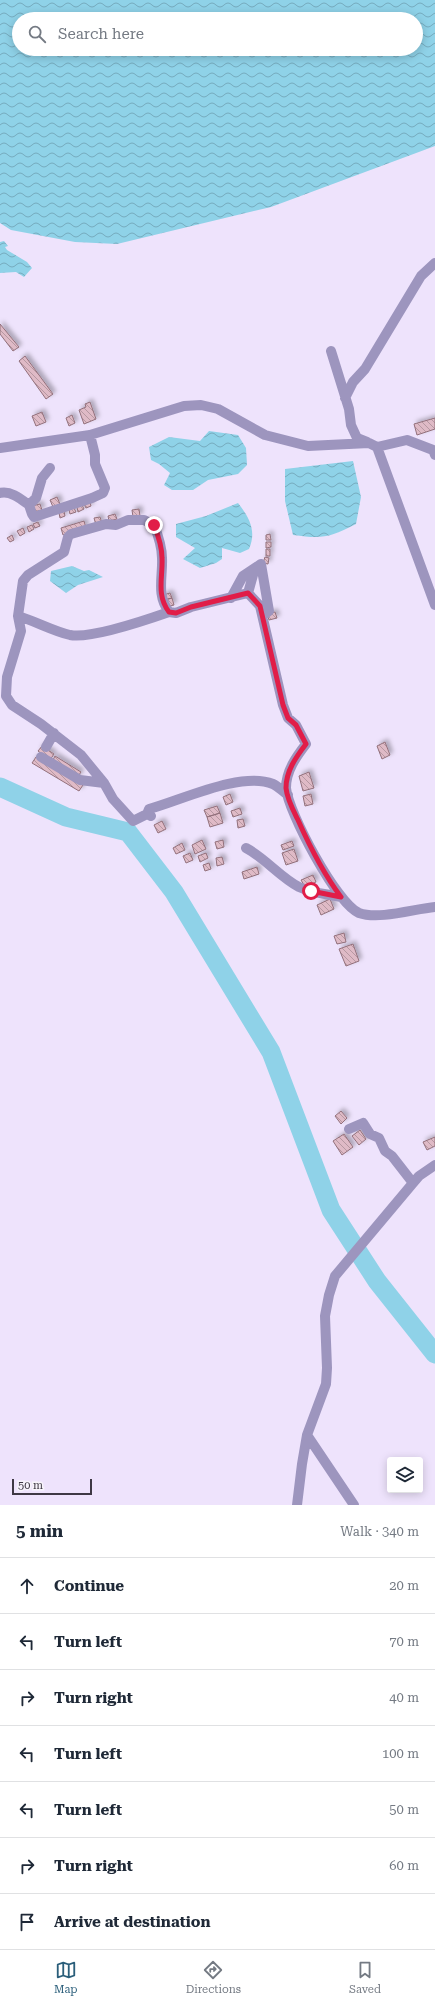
<!DOCTYPE html>
<html lang="en">
<head>
<meta charset="utf-8">
<style>
	:root { --surface:#fff; --page:#f2f2f3; --text:#1f2937; --muted:#747a83; --line:#e0e1e3; --accent:#2a5e7a }
	body { margin:0; font-family:"Roboto Serif",serif; background:var(--page); color:var(--text) }
	.controls { position:absolute; right:12px; bottom:12px; display:grid; overflow:hidden; border-radius:4px; box-shadow:0 2px 10px #0003 }
	.controls button { width:36px; height:36px; display:grid; place-items:center; padding:0; border:0; border-bottom:1px solid var(--line); background:var(--surface); color:var(--text); font:20px sans-serif }
	.scale { position:absolute; left:12px; bottom:10px; width:80px; box-sizing:border-box; padding-left:4px; border:2px solid #3e3844; border-top:0; font-size:11px; line-height:14px; white-space:nowrap; color:#3e3844; -webkit-text-stroke:3px #f7f4fb; paint-order:stroke }
	.stop { position:absolute; width:12px; height:12px; margin:-9px; border:3px solid #e11d48; border-radius:50%; background:#fff }
	.stop.end { background:#e11d48; border-color:#fff; box-shadow:0 1px 4px #0008 }
	.list { margin:0; padding:0; list-style:none }
	h2 { display:flex; justify-content:space-between; align-items:center; height:52px; margin:0; padding:0 16px; font-size:17px }
	h2 small { font-size:13px; font-weight:400; color:var(--muted) }
	.list li { display:grid; grid-template-columns:26px 1fr auto; gap:12px; align-items:center; box-sizing:border-box; height:56px; padding:0 16px; border-top:1px solid var(--line) }
	.list b { display:block; font-size:15px; white-space:nowrap }
	.list em { font-size:13px; font-style:normal; color:var(--muted) }
	.icon { flex:none; width:22px; height:22px; fill:none; stroke:currentColor; stroke-width:2; stroke-linecap:round; stroke-linejoin:round }
	.map { position:relative; flex:none; width:435px; height:1505px; overflow:hidden }
	.search { position:absolute; background:var(--surface); box-shadow:0 2px 10px #0003; left:12px; right:12px; top:12px; height:44px; display:flex; align-items:center; gap:10px; box-sizing:border-box; padding:0 14px; border-radius:22px; color:var(--muted); font-size:15px }
	.sheet { height:444px; background:var(--surface) }
	nav { display:flex; justify-content:space-around; align-items:center; box-sizing:border-box; height:56px; border-top:1px solid var(--line); background:var(--surface); font-size:11px; color:var(--muted) }
	nav a { display:grid; justify-items:center; gap:2px }
	nav .on { color:var(--accent) }
	.map>svg:first-child { display:block }
	.water { fill:url(#water-waves); fill-rule:evenodd }
	.lines { fill:none; stroke-linecap:round; stroke-linejoin:round }
	.river { stroke:#8fd2e8; stroke-width:19 }
	.building { fill:url(#building-back-hatch); stroke:#92707b; filter:url(#shadow) }
	.minor { stroke:#9d95be; stroke-width:10 }
	.route { stroke:#e11d48; stroke-width:5 }
</style>
</head>
<body>
<div class="map">
<svg width="435" height="1505" viewBox="0 0 435 1505">
	<defs>
		<pattern id="water-waves" width="16" height="10" patternUnits="userSpaceOnUse"><rect width="16" height="10" fill="#8fd2e8"/><path d="M0 5q4-4 8 0t8 0" fill="none" stroke="#76abbe"/></pattern>
		<pattern id="building-back-hatch" width="6" height="6" patternUnits="userSpaceOnUse"><rect width="6" height="6" fill="#dfbac6"/><path d="M-1 5l2 2M0 0l6 6M5-1l2 2" fill="none" stroke="#b698a2"/></pattern>
		<filter id="shadow"><feDropShadow dx="3" dy="-3" stdDeviation="2" flood-color="#0004"/></filter>
	</defs>
	<rect width="100%" height="100%" fill="#eee3fc"/>
	<path class="water" d="M0,0H435V146L271,207L117,244L75,242L11,230L0,223ZM19,19H416V49H19Z
		M4,241L8,246L5,247L7,250L27,262L32,268L24,277L16,272L0,273V242Z
		M209,431L238,435L246,448L247,465L238,474L208,480L193,490H172L164,485L170,473L159,464L151,460L149,447L169,437L200,441Z
		M353,461L361,497L356,524C329,538 322,539 293,535L285,501V469Z
		M238,503C249,517 257,531 249,549L240,553L222,548V559L216,563L200,568L183,559L195,548L176,537V524L206,516Z
		M72,566L84,571L89,570L103,577L78,585L66,593L50,581L51,571Z"/>
	<g class="lines">
		<path class="river" d="M0,787L66,817L128,832L174,892L271,1052L331,1210L377,1281L435,1354"/>
	</g>
	<path class="building" d="M0,324L19,347L13,351L0,334Z
		M25,356L53,394L46,399L19,361Z
		M90,402L96,419L84,424L79,410L86,407L85,404Z
		M42,412L46,422L36,426L32,416Z
		M72,415L75,423L69,426L66,418Z
		M435,418V429L417,435L414,424Z
		M57,497L60,504L53,507L50,500Z
		M90,502L91,506L86,508L84,504Z
		M40,504L42,510L34,512L32,506Z
		M82,505L84,509L78,512L77,507Z
		M74,508L76,512L70,514L69,510Z
		M139,509L140,516L133,517L132,510Z
		M64,511L65,516L60,518L59,513Z
		M115,514L117,519L109,521L108,516Z
		M100,517L102,523L96,525L94,518Z
		M84,521L86,528L63,535L61,528Z
		M38,522L40,526L35,528L33,524Z
		M32,525L34,529L29,532L27,527Z
		M23,528L25,533L20,536L17,531Z
		M270,534L271,540H266V535Z
		M12,535L14,540L10,542L7,538Z
		M266,542H271V547L266,548Z
		M266,549H270V556H266Z
		M265,557L269,558L268,564L263,563Z
		M170,593L172,598L164,600L163,595Z
		M172,598L174,605L166,607L164,600Z
		M275,612L277,618L269,620L267,614Z
		M385,742L390,755L382,759L377,746Z
		M42,746L54,754L50,760L38,751Z
		M55,756L81,772L77,778L52,762Z
		M36,757L83,785L79,791L32,763Z
		M309,772L314,788L303,791L299,776Z
		M230,794L233,802L226,805L223,797Z
		M311,794L313,804L305,806L303,796Z
		M217,806L220,813L207,817L204,810Z
		M240,808L242,814L233,817L231,811Z
		M220,813L223,823L210,827L207,817Z
		M243,819L245,826L238,828L237,820Z
		M162,821L166,829L158,833L154,825Z
		M202,840L206,849L195,854L192,845Z
		M223,840L224,847L217,849L215,842Z
		M292,841L294,846L283,850L281,845Z
		M182,843L185,850L176,854L173,848Z
		M294,849L298,861L286,865L282,853Z
		M190,853L193,860L186,863L183,856Z
		M206,853L208,858L200,862L198,856Z
		M222,857L224,864L217,866L216,858Z
		M209,863L211,869L205,871L203,865Z
		M257,867L259,874L244,879L242,872Z
		M313,875L316,882L305,887L301,880Z
		M330,899L334,909L321,915L317,905Z
		M344,933L346,942L337,944L334,936Z
		M353,944L359,961L346,966L339,949Z
		M341,1111L347,1118L341,1124L335,1116Z
		M360,1130L366,1139L359,1145L352,1136Z
		M344,1134L353,1147L342,1155L333,1141Z
		M435,1137V1146L427,1150L423,1142Z"/>
	<g class="lines">
		<path class="minor" d="M331,351L349,409L351,425L357,438L367,442
			M345,398L353,382L365,369L421,276L435,263
			M377,447L407,440L433,450L435,455
			M0,448L90,435L184,406L201,405L218,409L265,435L308,446L369,443L377,447L435,605
			M50,468L42,478L36,498L29,505L32,514L34,517L92,498L103,493L105,488L95,464V455L90,435
			M0,493C10,490 21,499 29,505
			M248,593L255,568L261,564L269,611L263,616
			M231,598L243,576L255,568
			M18,616C35,621 53,631 70,635C90,639 149,619 169,612
			M46,747L54,733
			M41,757L80,780L104,783
			M147,814L149,809C182,800 241,771 273,784C278,786 283,792 288,795
			M151,816L147,814L133,821L113,799L104,783L81,755L41,724L12,705L6,696L7,677L21,631L18,616L23,581L28,575L64,552L68,537L71,534L106,524L116,525L128,520H144L154,525C158,535 162,547 162,558C163,577 156,595 169,612L176,613L191,607L248,593L260,606L283,705L288,718L296,725L306,744C296,757 286,771 286,788C288,812 337,904 359,913C379,920 414,909 435,907
			M246,848C265,858 281,878 299,887C312,893 327,894 341,897
			M349,1129L363,1123L370,1134L379,1138L385,1151L392,1156L413,1183
			M307,1435L354,1505
			M297,1505L302,1464L307,1435L326,1384L327,1368L325,1316L329,1295L335,1276L413,1183L419,1176L435,1165"/>
	</g>
	<g class="lines">
		<path class="route" d="M154,525C158,535 162,547 162,558C163,577 156,595 169,612L176,613L191,607L248,593L260,606L283,705L288,718L296,725L306,744C296,757 286,771 286,788C287,799 293,810 298,820C310,847 323,873 341,897L311,891"/>
	</g>
</svg>
<div class="controls">
<button><svg class="icon" aria-label="layers" viewBox="0 0 24 24"><path d="M12 4l9 5-9 5-9-5zM3 14l9 5 9-5"/></svg></button>
</div>
<div class="scale">50 m</div>
<div class="stop" style="left:311px;top:891px"></div>
<div class="stop end" style="left:154px;top:525px"></div>
<div class="search"><svg class="icon" aria-label="search" viewBox="0 0 24 24"><circle cx="10" cy="10" r="6"/><path d="M15 15l6 6"/></svg>Search here</div>
</div>
<section class="sheet">
<h2>5 min<small>Walk · 340 m</small></h2>
<ul class="list">
<li><svg class="icon" aria-label="ahead" viewBox="0 0 24 24"><path d="M12 20V5M6 11l6-6 6 6"/></svg><div><b>Continue</b></div><em>20 m</em></li>
<li><svg class="icon" aria-label="left" viewBox="0 0 24 24"><path d="M17 20v-9H6M10 6l-5 5 5 5"/></svg><div><b>Turn left</b></div><em>70 m</em></li>
<li><svg class="icon" aria-label="right" viewBox="0 0 24 24"><path d="M7 20v-9h11M14 6l5 5-5 5"/></svg><div><b>Turn right</b></div><em>40 m</em></li>
<li><svg class="icon" aria-label="left" viewBox="0 0 24 24"><path d="M17 20v-9H6M10 6l-5 5 5 5"/></svg><div><b>Turn left</b></div><em>100 m</em></li>
<li><svg class="icon" aria-label="left" viewBox="0 0 24 24"><path d="M17 20v-9H6M10 6l-5 5 5 5"/></svg><div><b>Turn left</b></div><em>50 m</em></li>
<li><svg class="icon" aria-label="right" viewBox="0 0 24 24"><path d="M7 20v-9h11M14 6l5 5-5 5"/></svg><div><b>Turn right</b></div><em>60 m</em></li>
<li><svg class="icon" aria-label="arrive" viewBox="0 0 24 24"><path d="M6 21V4h12l-3 4 3 4H6"/></svg><div><b>Arrive at destination</b></div></li>
</ul>
</section>
<nav>
<a class="on"><svg class="icon" aria-label="map" viewBox="0 0 24 24"><path d="M3 6l6-2 6 2 6-2v14l-6 2-6-2-6 2zM9 4v14M15 6v14"/></svg>Map</a>
<a><svg class="icon" aria-label="directions" viewBox="0 0 24 24"><path d="M12 3l9 9-9 9-9-9zM9 14v-3h6M13 9l2 2-2 2"/></svg>Directions</a>
<a><svg class="icon" aria-label="saved" viewBox="0 0 24 24"><path d="M7 4h10v16l-5-4-5 4z"/></svg>Saved</a>
</nav>
</body>
</html>
